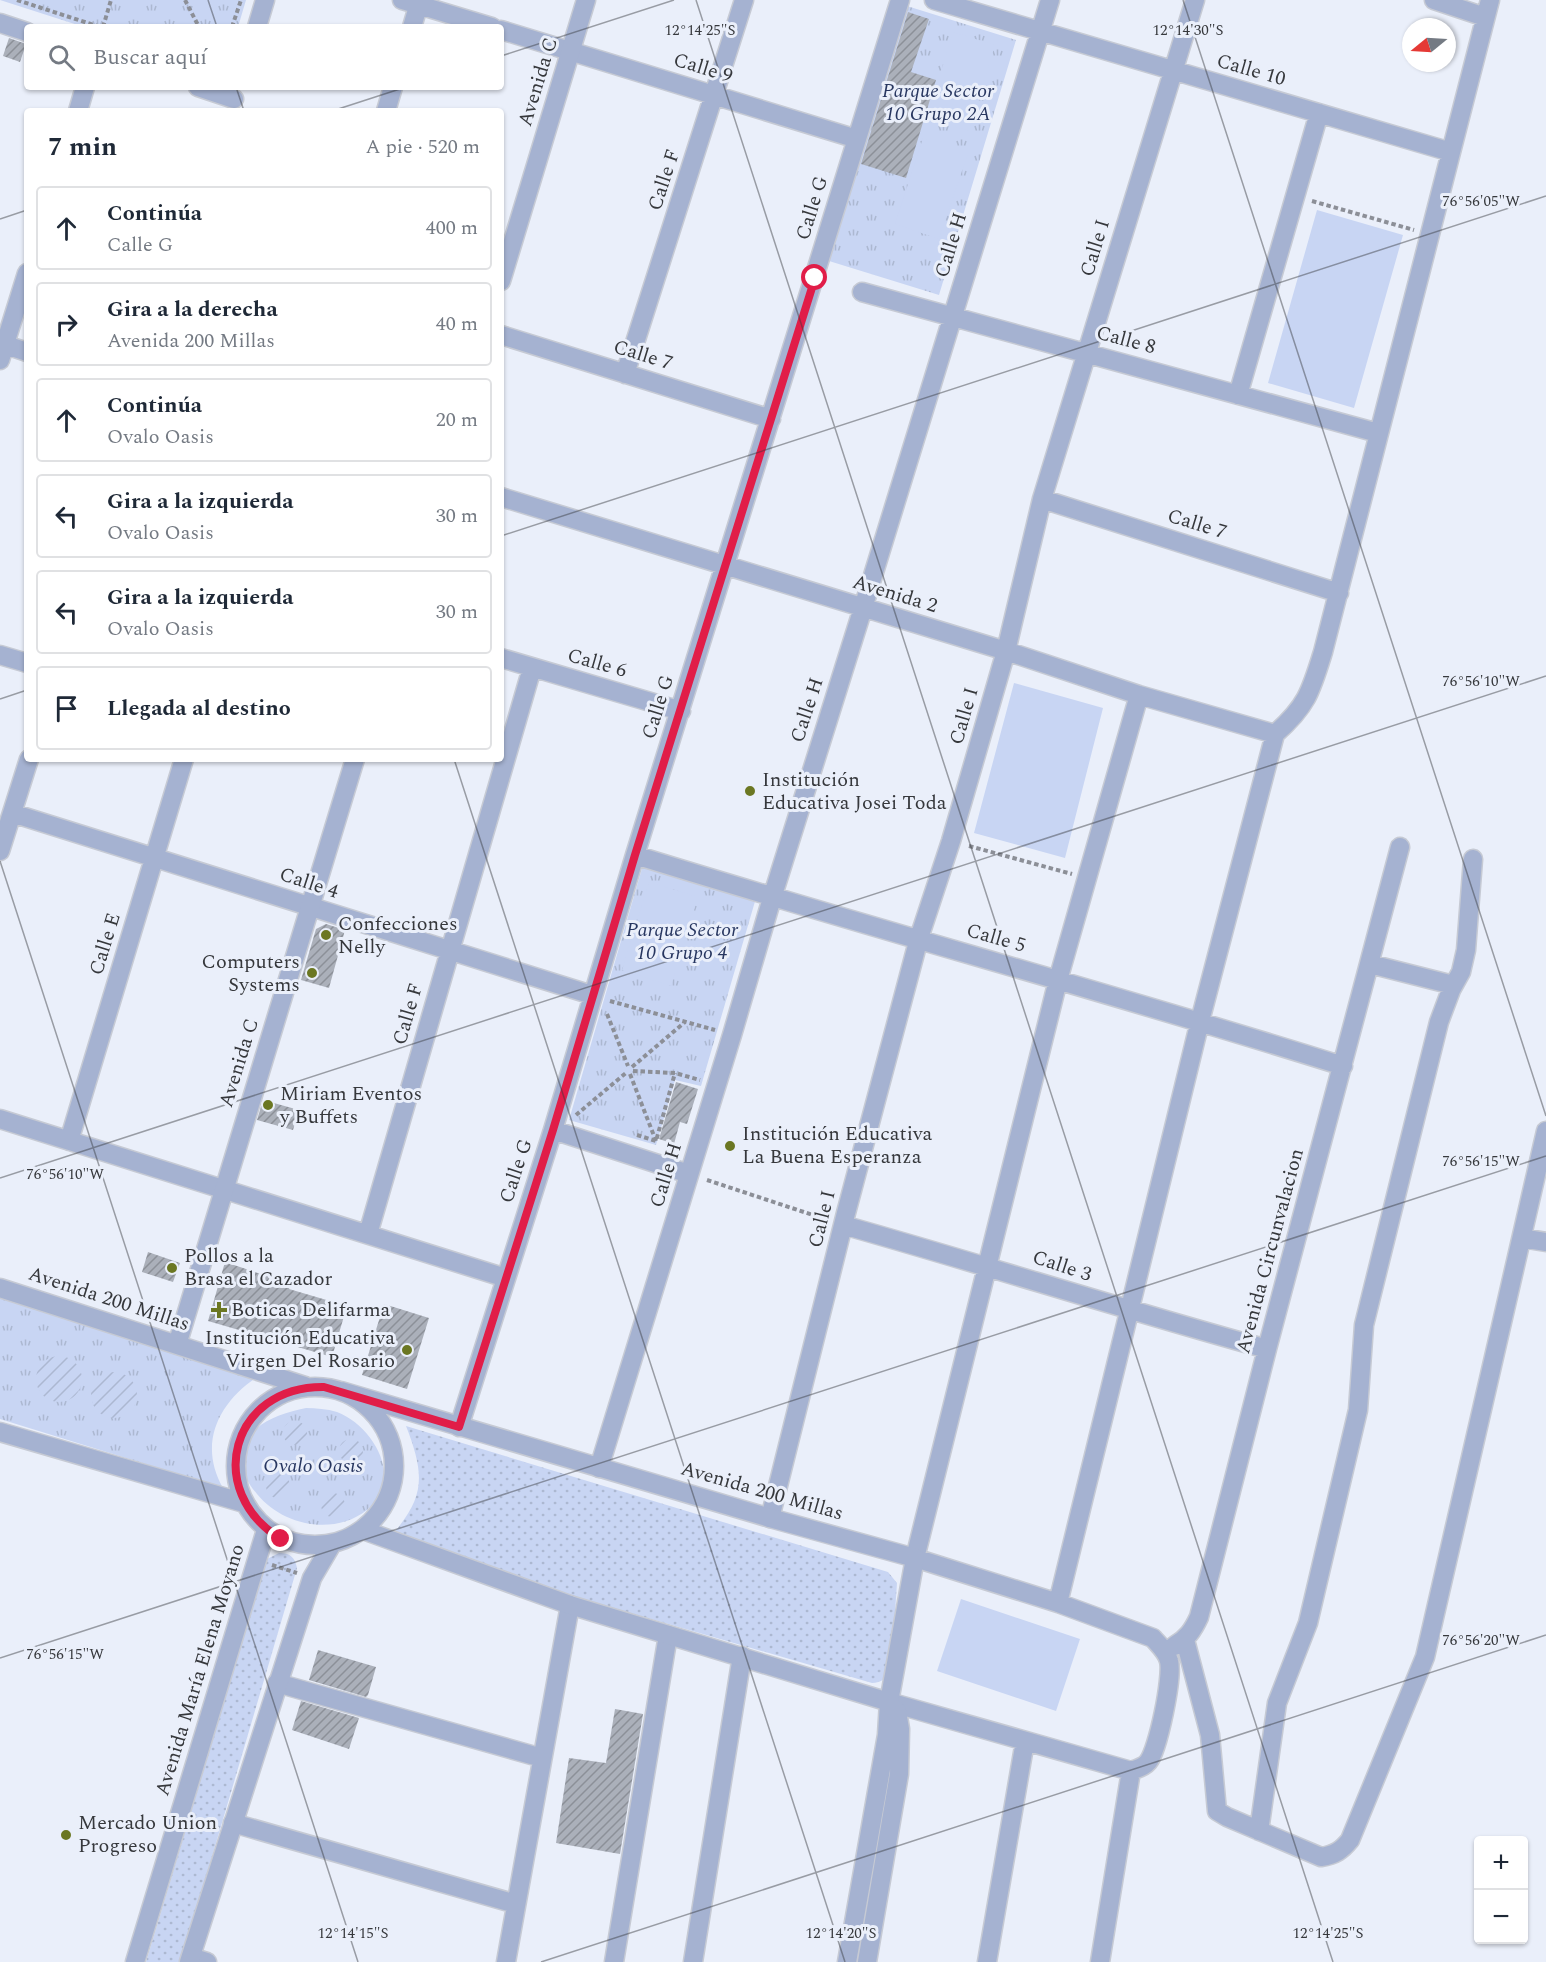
<!DOCTYPE html>
<html lang="es">
<head>
<meta charset="utf-8">
<style>
	:root { --surface:#fff; --page:#f2f2f3; --text:#1f2937; --muted:#747a83; --line:#e0e1e3 }
	body { margin:0; font-family:Spectral,serif; background:var(--page); color:var(--text) }
	.controls { position:absolute; right:18px; bottom:18px; display:grid; overflow:hidden; border-radius:6px; box-shadow:0 2px 4px #0004 }
	.controls button { width:54px; height:54px; display:grid; place-items:center; padding:0; border:0; border-bottom:2px solid var(--line); background:var(--surface); color:var(--text); font:30px sans-serif }
	.compass { position:absolute; left:1402px; top:18px; width:54px; height:54px; border-radius:50%; background:var(--surface); box-shadow:0 2px 4px #0004; rotate:252deg }
	.stop { position:absolute; width:18px; height:18px; margin:-14px; border:4px solid #e11d48; border-radius:50%; background:#fff }
	.stop.end { background:#e11d48; border-color:#fff; box-shadow:0 2px 6px #0008 }
	.list { margin:0; padding:0; list-style:none }
	h2 { display:flex; justify-content:space-between; align-items:center; height:78px; margin:0; padding:0 24px; font-size:26px }
	h2 small { font-size:20px; font-weight:400; color:var(--muted) }
	.list li { display:grid; grid-template-columns:39px 1fr auto; gap:18px; align-items:center; box-sizing:border-box; height:84px; margin:0 12px 12px; padding:0 12px; border:2px solid var(--line); border-radius:6px }
	.list b { display:block; font-size:22px; white-space:nowrap }
	.list p { margin:0; font-size:20px; white-space:nowrap; color:var(--muted) }
	.list em { font-size:20px; font-style:normal; color:var(--muted) }
	.icon { flex:none; width:33px; height:33px; fill:none; stroke:currentColor; stroke-width:2; stroke-linecap:round; stroke-linejoin:round }
	.map { position:relative; flex:none; width:1546px; height:1962px; overflow:hidden }
	.search { position:absolute; background:var(--surface); box-shadow:0 2px 4px #0004; left:24px; top:24px; width:480px; height:66px; display:flex; align-items:center; gap:15px; box-sizing:border-box; padding:0 21px; border-radius:6px; color:var(--muted); font-size:22px }
	.panel { position:absolute; background:var(--surface); box-shadow:0 2px 4px #0004; left:24px; top:108px; width:480px; height:654px; border-radius:6px }
	.map>svg:first-child { display:block }
	.grass { fill:url(#grass-dots) }
	.park { fill:url(#park-tufts) }
	.garden { fill:url(#garden-furrows) }
	.pitch { fill:#c8d5f3 }
	.building { fill:url(#building-hatch) }
	.lines { fill:none; stroke-linecap:round; stroke-linejoin:round }
	.minor-casing { stroke:#c6cad4; stroke-width:21 }
	.tertiary-casing { stroke:#c6cad4; stroke-width:21 }
	.path { stroke:#8c8f97; stroke-width:4; stroke-dasharray:4.5 3; stroke-linecap:butt }
	.minor { stroke:#a5b2d1; stroke-width:18 }
	.tertiary { stroke:#a5b2d1; stroke-width:18 }
	.route { stroke:#e11d48; stroke-width:8 }
	.ticks { fill:none; stroke:#36383c; stroke-width:1.5; stroke-opacity:0.45 }
	.poi-dot { fill:#6b7722; stroke:#eaeffa; stroke-width:2 }
	.labels { text-anchor:middle; dominant-baseline:central; stroke-width:6; stroke-linejoin:round; paint-order:stroke }
	.street-label { font-size:20px; fill:#36383c; stroke:#eaeffa }
	.park-label { font-size:20px; font-style:italic; fill:#273660; stroke:#eaeffa }
	.poi-label { font-size:20px; fill:#36383c; stroke:#eaeffa; text-anchor:start }
	.ticks-label { font-size:15px; text-anchor:middle; fill:#36383c; stroke:#eaeffa; stroke-width:6; stroke-linejoin:round; paint-order:stroke }
</style>
</head>
<body>
<div class="map">
<svg width="1546" height="1962" viewBox="0 0 1546 1962">
	<defs>
		<pattern id="grass-dots" width="8" height="8" patternUnits="userSpaceOnUse" patternTransform="scale(1.5)"><rect width="8" height="8" fill="#c8d5f3"/><path d="M2 2h.1M6 6h.1" fill="none" stroke="#acb8d1" stroke-width="1.8" stroke-linecap="round"/></pattern>
		<pattern id="park-tufts" width="24" height="20" patternUnits="userSpaceOnUse" patternTransform="scale(1.5)"><rect width="24" height="20" fill="#c8d5f3"/><path d="M3 7l-1-3M5 7V3M7 7l1-3M15 17l-1-3M17 17v-4M19 17l1-3" fill="none" stroke="#acb8d1"/></pattern>
		<pattern id="garden-furrows" width="10" height="10" patternUnits="userSpaceOnUse" patternTransform="scale(1.5)"><rect width="10" height="10" fill="#c8d5f3"/><path d="M-1 1l2-2M0 10L10 0M9 11l2-2" fill="none" stroke="#acb8d1"/></pattern>
		<pattern id="building-hatch" width="6" height="6" patternUnits="userSpaceOnUse" patternTransform="scale(1.5)"><rect width="6" height="6" fill="#abb0ba"/><path d="M-1 1l2-2M0 6l6-6M5 7l2-2" fill="none" stroke="#8c9098"/></pattern>
	</defs>
	<rect width="100%" height="100%" fill="#eaeffa"/>
	<path class="grass" d="M406,1426L888,1572L897,1583L891,1670C887,1678 881,1683 872,1683L565,1594L389,1538C426,1498 425,1475 406,1426Z
		M279,1553C290,1553 295,1557 297,1568L181,1962H146L267,1559Z"/>
	<path class="park" d="M0,0H246L238,27H84Z
		M907,6L1016,40L939,295L829,261Z
		M643,865L756,898L701,1086L675,1080L656,1145L569,1120Z
		M0,1298L257,1377C218,1403 198,1444 223,1488L0,1419Z
		M306,1408C316,1408 327,1409 337,1412C374,1426 405,1481 367,1510C334,1536 283,1526 257,1494C245,1480 239,1466 245,1448C247,1442 251,1433 256,1429C269,1417 288,1412 306,1408Z"/>
	<path class="garden" d="M36 1379a23 23 0 1 1 46 0a23 23 0 1 1-46 0Z
		M91 1395a23 23 0 1 1 46 0a23 23 0 1 1-46 0Z
		M283 1433a12 12 0 1 1 24 0a12 12 0 1 1-24 0Z
		M339 1451a12 12 0 1 1 24 0a12 12 0 1 1-24 0Z
		M266 1486a12 12 0 1 1 24 0a12 12 0 1 1-24 0Z
		M321 1505a12 12 0 1 1 24 0a12 12 0 1 1-24 0Z"/>
	<path class="pitch" d="M953,32L995,45L969,131L927,118Z
		M923,138L968,153L939,239L895,224Z
		M1317,210L1403,235L1354,408L1268,383Z
		M1014,683L1103,708L1065,858L974,833Z
		M649,882L698,897L671,986L622,970Z
		M961,1599L1080,1639L1056,1711L937,1671Z"/>
	<path class="building" d="M908,12L929,19L911,72L936,80L906,178L861,164Z
		M9,38L26,44L20,62L3,56Z
		M326,924L345,930L329,988L301,980L316,929Z
		M676,1082L698,1089L687,1124L680,1122L674,1144L659,1139Z
		M263,1100L299,1110L293,1130L257,1120Z
		M148,1252L180,1263L173,1282L142,1272Z
		M225,1262L291,1284L289,1289L347,1306L332,1357L208,1321Z
		M384,1304L429,1318L407,1389L362,1375Z
		M318,1650L376,1667L368,1695L366,1697L309,1680Z
		M301,1701L359,1718L349,1749L292,1730Z
		M615,1709L643,1714L620,1854L556,1843L569,1758L606,1763Z"/>
	<g class="lines">
		<defs>
			<path id="minor" d="M402,0L492,27
				M934,0L1451,152
				M1434,0L1485,17
				M0,23L27,32
				M257,27L265,0
				M412,27L420,0
				M501,30L857,139
				M198,87L234,99
				M78,111L85,87
				M386,111L393,87
				M862,292L1378,433
				M501,335L771,419
				M0,343L27,352
				M0,360L27,273
				M625,374L744,0
				M1238,395L1319,113
				M501,497L1006,651L1139,695L1275,734
				M1042,499L1339,593
				M0,655L27,663
				M501,658L681,711
				M12,813L592,995
				M0,851L29,759
				M635,855C870,928 1108,992 1343,1066
				M1370,964L1453,985
				M0,1119L506,1278
				M553,1130L689,1174
				M69,1141L184,759
				M843,1225C985,1265 1125,1310 1267,1349
				M368,1234L532,668
				M1522,1238L1546,1242
				M459,1427L553,1130L635,855L900,0
				M599,1468L732,1035L772,898L863,608L1050,0
				M770,1518L846,1213L919,938L951,841L1006,651L1042,499L1195,0
				M1058,1603L1200,1021L1275,734C1307,706 1311,691 1323,652L1490,0
				M1185,1640L1210,1735L1217,1811L1227,1817L1321,1857C1335,1855 1342,1850 1350,1840L1425,1657L1546,1131
				M1174,1646C1187,1639 1193,1630 1199,1617L1267,1349L1400,847
				M277,1683L542,1758
				M889,1702L1131,1771
				M1131,1771C1137,1769 1144,1767 1148,1762C1158,1750 1173,1677 1169,1661C1167,1652 1159,1645 1153,1638L1058,1603L915,1558L1058,980L1139,695
				M233,1823L516,1904
				M1259,1831L1277,1703L1308,1623L1358,1410L1364,1325L1439,1022L1451,990L1461,972L1466,950L1473,859
				M191,1957L207,1962
				M506,1962L570,1605
				M614,1962L668,1635
				M693,1962L742,1656
				M987,1962L1025,1741
				M1100,1962L1131,1771"/>
			<path id="tertiary" d="M501,281L586,0
				M0,1288L305,1386
				M177,1345L355,759
				M236 1466a79 79 0 1 1 158 0a79 79 0 1 1-158 0Z
				M341,1391L770,1518L915,1558L889,1702L887,1735L847,1962
				M0,1432L244,1503
				M363,1530L570,1605L889,1702
				M135,1962L266,1530
				M189,1962L312,1578L332,1544
				M867,1962L899,1774L900,1729L897,1711L894,1708"/>
		</defs>
		<use href="#minor" class="minor-casing"/>
		<use href="#tertiary" class="tertiary-casing"/>
		<path class="path" d="M17,0L100,27
			M185,0L199,27
			M103,27L111,0
			M232,27L241,0
			M1312,201L1414,230
			M969,846L1072,874
			M610,1001L715,1030
			M607,1014L628,1066
			M632,1067L685,1022
			M633,1071L675,1073L700,1080
			M630,1074L656,1141
			M576,1115L627,1072
			M637,1135L656,1141L675,1073
			M707,1180L825,1219
			M272,1565L297,1573"/>
		<use href="#minor" class="minor"/>
		<use href="#tertiary" class="tertiary"/>
	</g>
	<g class="lines">
		<path class="route" d="M281,1539C203,1491 231,1386 324,1387L459,1427L553,1130L635,855L815,278"/>
	</g>
	<path class="ticks" d="M208,0L217,27M696,0L1333,1962M1183,0L1546,1116M501,56L674,0M236,87L244,111M332,111L406,87M0,219L27,210M501,536L1546,196M0,699L27,690M454,759L845,1962M0,861L358,1962M0,1178L1546,676M0,1658L1546,1156M541,1962L1546,1635"/>
	<g class="poi-dot">
		<circle cx="750" cy="791" r="6"/>
		<circle cx="326" cy="935" r="6"/>
		<circle cx="312" cy="973" r="6"/>
		<circle cx="268" cy="1105" r="6"/>
		<circle cx="730" cy="1146" r="6"/>
		<circle cx="172" cy="1268" r="6"/>
		<path d="M216 1301h6v6h6v6h-6v6h-6v-6h-6v-6h6z"/>
		<circle cx="407" cy="1350" r="6"/>
		<circle cx="66" cy="1835" r="6"/>
	</g>
	<g class="labels">
		<g class="street-label">
			<text transform="translate(703 68) rotate(17)">Calle 9</text>
			<text transform="translate(1251 70) rotate(16)">Calle 10</text>
			<text transform="translate(538 82) rotate(-73)">Avenida C</text>
			<text transform="translate(664 180) rotate(-72)">Calle F</text>
			<text transform="translate(812 208) rotate(-73)">Calle G</text>
			<text transform="translate(951 245) rotate(-73)">Calle H</text>
			<text transform="translate(1095 248) rotate(-73)">Calle I</text>
			<text transform="translate(1126 340) rotate(15)">Calle 8</text>
			<text transform="translate(643 355) rotate(17)">Calle 7</text>
			<text transform="translate(1197 524) rotate(17)">Calle 7</text>
			<text transform="translate(895 594) rotate(17)">Avenida 2</text>
			<text transform="translate(597 663) rotate(16)">Calle 6</text>
			<text transform="translate(658 707) rotate(-73)">Calle G</text>
			<text transform="translate(807 710) rotate(-72)">Calle H</text>
			<text transform="translate(964 716) rotate(-74)">Calle I</text>
			<text transform="translate(309 883) rotate(18)">Calle 4</text>
			<text transform="translate(996 938) rotate(16)">Calle 5</text>
			<text transform="translate(105 944) rotate(-73)">Calle E</text>
			<text transform="translate(408 1014) rotate(-74)">Calle F</text>
			<text transform="translate(239 1063) rotate(-73)">Avenida C</text>
			<text transform="translate(516 1171) rotate(-72)">Calle G</text>
			<text transform="translate(666 1175) rotate(-73)">Calle H</text>
			<text transform="translate(822 1219) rotate(-76)">Calle I</text>
			<text transform="translate(1270 1251) rotate(-75)">Avenida Circunvalacion</text>
			<text transform="translate(1062 1266) rotate(18)">Calle 3</text>
			<text transform="translate(109 1299) rotate(18)">Avenida 200 Millas</text>
			<text transform="translate(762 1491) rotate(16)">Avenida 200 Millas</text>
			<text transform="translate(200 1670) rotate(-73)">Avenida María Elena Moyano</text>
		</g>
		<g class="park-label">
			<text x="938" y="91">Parque Sector<tspan x="938" dy="23">10 Grupo 2A</tspan></text>
			<text x="682" y="930">Parque Sector<tspan x="682" dy="23">10 Grupo 4</tspan></text>
			<text x="313" y="1466">Ovalo Oasis</text>
		</g>
		<g class="poi-label">
			<text x="762" y="780">Institución<tspan x="762" dy="23">Educativa Josei Toda</tspan></text>
			<text x="338" y="924">Confecciones<tspan x="338" dy="23">Nelly</tspan></text>
			<text x="300" y="962" text-anchor="end">Computers<tspan x="300" dy="23">Systems</tspan></text>
			<text x="280" y="1094">Miriam Eventos<tspan x="280" dy="23">y Buffets</tspan></text>
			<text x="742" y="1134">Institución Educativa<tspan x="742" dy="23">La Buena Esperanza</tspan></text>
			<text x="184" y="1256">Pollos a la<tspan x="184" dy="23">Brasa el Cazador</tspan></text>
			<text x="231" y="1310">Boticas Delifarma</text>
			<text x="395" y="1338" text-anchor="end">Institución Educativa<tspan x="395" dy="23">Virgen Del Rosario</tspan></text>
			<text x="78" y="1823">Mercado Union<tspan x="78" dy="23">Progreso</tspan></text>
		</g>
	</g>
	<g class="ticks-label">
		<text x="700" y="35">12°14'25"S</text>
		<text x="1188" y="35">12°14'30"S</text>
		<text x="1481" y="206">76°56'05"W</text>
		<text x="1481" y="686">76°56'10"W</text>
		<text x="1481" y="1166">76°56'15"W</text>
		<text x="65" y="1179">76°56'10"W</text>
		<text x="1481" y="1645">76°56'20"W</text>
		<text x="65" y="1659">76°56'15"W</text>
		<text x="353" y="1938">12°14'15"S</text>
		<text x="841" y="1938">12°14'20"S</text>
		<text x="1328" y="1938">12°14'25"S</text>
	</g>
</svg>
<div class="controls">
<button>+</button>
<button>−</button>
</div>
<svg class="compass" viewBox="-18 -18 36 36"><path d="M0-13l5 13h-10z" fill="#e53935"/><path d="M0 13l5-13h-10z" fill="#747a83"/></svg>
<div class="stop" style="left:815px;top:278px"></div>
<div class="stop end" style="left:281px;top:1539px"></div>
<div class="search"><svg class="icon" aria-label="search" viewBox="0 0 24 24"><circle cx="10" cy="10" r="6"/><path d="M15 15l6 6"/></svg>Buscar aquí</div>
<section class="panel">
<h2>7 min<small>A pie · 520 m</small></h2>
<ul class="list">
<li><svg class="icon" aria-label="ahead" viewBox="0 0 24 24"><path d="M12 20V5M6 11l6-6 6 6"/></svg><div><b>Continúa</b><p>Calle G</p></div><em>400 m</em></li>
<li><svg class="icon" aria-label="right" viewBox="0 0 24 24"><path d="M7 20v-9h11M14 6l5 5-5 5"/></svg><div><b>Gira a la derecha</b><p>Avenida 200 Millas</p></div><em>40 m</em></li>
<li><svg class="icon" aria-label="ahead" viewBox="0 0 24 24"><path d="M12 20V5M6 11l6-6 6 6"/></svg><div><b>Continúa</b><p>Ovalo Oasis</p></div><em>20 m</em></li>
<li><svg class="icon" aria-label="left" viewBox="0 0 24 24"><path d="M17 20v-9H6M10 6l-5 5 5 5"/></svg><div><b>Gira a la izquierda</b><p>Ovalo Oasis</p></div><em>30 m</em></li>
<li><svg class="icon" aria-label="left" viewBox="0 0 24 24"><path d="M17 20v-9H6M10 6l-5 5 5 5"/></svg><div><b>Gira a la izquierda</b><p>Ovalo Oasis</p></div><em>30 m</em></li>
<li><svg class="icon" aria-label="arrive" viewBox="0 0 24 24"><path d="M6 21V4h12l-3 4 3 4H6"/></svg><div><b>Llegada al destino</b></div></li>
</ul>
</section>
</div>
</body>
</html>
